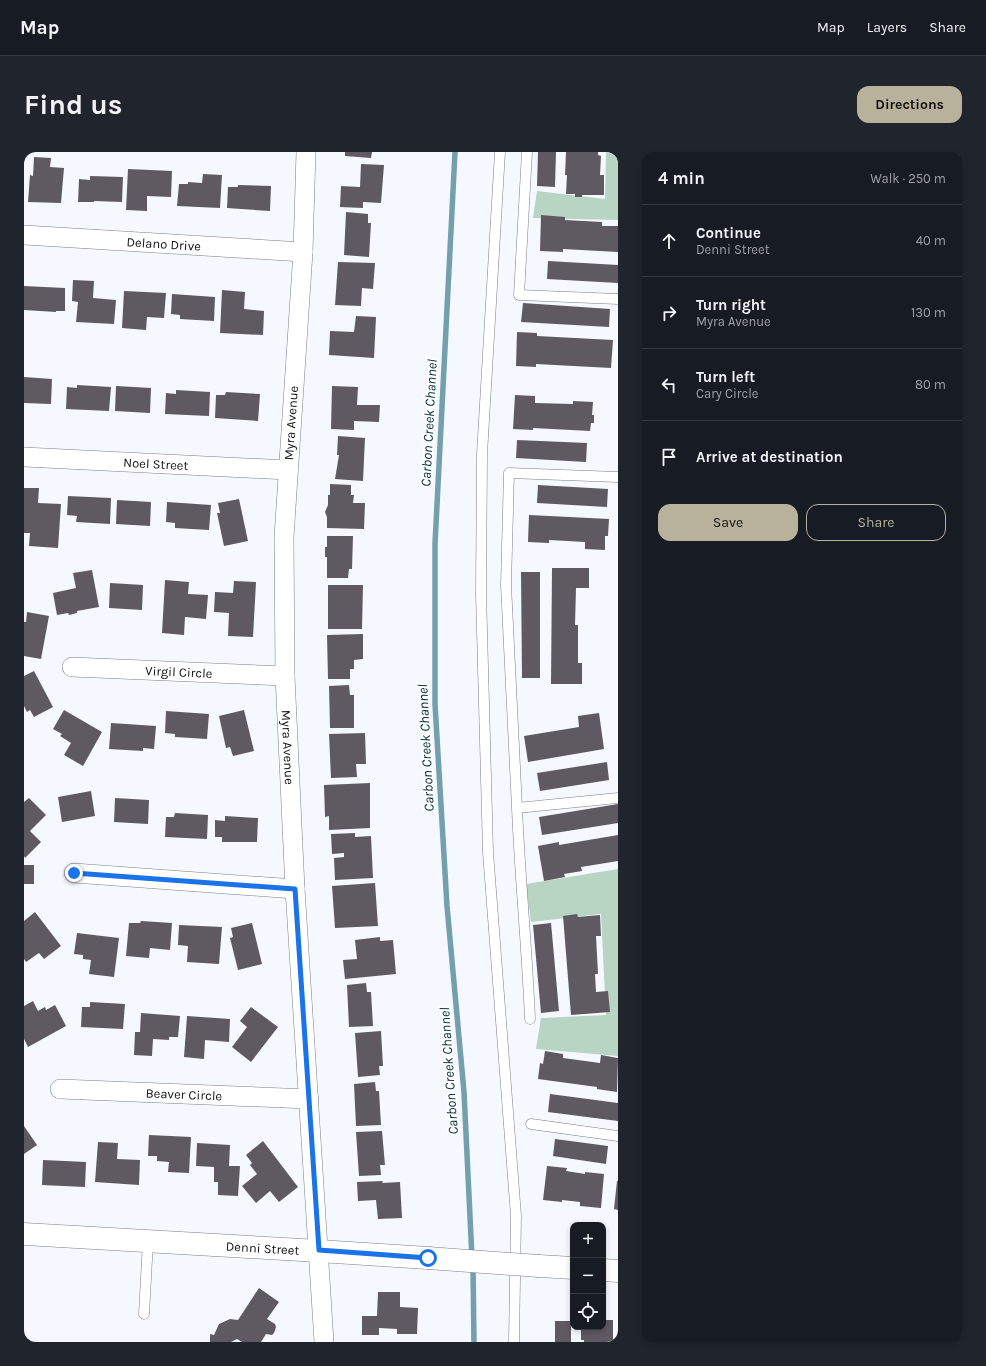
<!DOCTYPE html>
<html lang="en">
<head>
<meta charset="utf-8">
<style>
	:root { --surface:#171b24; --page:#20242c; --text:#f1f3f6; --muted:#9ea1a6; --line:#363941; --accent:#b8b19c }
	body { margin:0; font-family:Karla,sans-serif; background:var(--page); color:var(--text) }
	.controls { position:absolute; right:12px; bottom:12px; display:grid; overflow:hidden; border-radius:8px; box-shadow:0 2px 6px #0003 }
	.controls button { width:36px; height:36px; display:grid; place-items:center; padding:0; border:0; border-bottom:1px solid var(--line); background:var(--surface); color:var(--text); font:20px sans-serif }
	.stop { position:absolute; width:12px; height:12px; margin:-9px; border:3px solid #1a73e8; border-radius:50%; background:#fff }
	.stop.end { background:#1a73e8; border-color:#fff; box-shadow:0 1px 4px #0008 }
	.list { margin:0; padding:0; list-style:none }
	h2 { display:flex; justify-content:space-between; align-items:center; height:52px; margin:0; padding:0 16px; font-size:17px }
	h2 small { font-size:13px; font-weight:400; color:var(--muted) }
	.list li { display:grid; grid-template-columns:26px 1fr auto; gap:12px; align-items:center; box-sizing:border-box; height:72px; padding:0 16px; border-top:1px solid var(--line) }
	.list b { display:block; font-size:15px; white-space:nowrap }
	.list p { margin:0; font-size:13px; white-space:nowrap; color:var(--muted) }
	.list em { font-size:13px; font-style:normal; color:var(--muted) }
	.actions { display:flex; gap:8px; padding:12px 16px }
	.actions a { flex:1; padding:9px 0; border:1px solid var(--accent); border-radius:12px; text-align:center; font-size:14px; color:var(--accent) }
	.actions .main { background:var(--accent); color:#111 }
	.icon { flex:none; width:22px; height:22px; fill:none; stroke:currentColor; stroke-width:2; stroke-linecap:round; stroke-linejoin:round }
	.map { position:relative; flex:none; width:594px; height:1190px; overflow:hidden; border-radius:12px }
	header { display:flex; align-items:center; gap:24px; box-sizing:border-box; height:56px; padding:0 20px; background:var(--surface); border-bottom:1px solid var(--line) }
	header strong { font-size:19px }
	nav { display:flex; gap:22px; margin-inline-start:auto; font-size:14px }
	.intro { display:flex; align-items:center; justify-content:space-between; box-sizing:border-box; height:96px; padding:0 24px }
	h1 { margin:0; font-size:28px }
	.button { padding:10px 18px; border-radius:12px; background:var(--accent); color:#111; font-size:14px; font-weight:700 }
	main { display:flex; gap:24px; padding:0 24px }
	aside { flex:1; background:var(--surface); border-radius:12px; box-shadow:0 2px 6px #0003 }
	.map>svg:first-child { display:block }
	.green { fill:#b8d4c2 }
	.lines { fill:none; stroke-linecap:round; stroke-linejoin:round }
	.stream { stroke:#74a0ad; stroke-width:5.5 }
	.building { fill:#5f5962 }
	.lane-casing { stroke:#7b7e88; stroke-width:11 }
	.street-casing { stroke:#7b7e88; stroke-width:20 }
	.secondary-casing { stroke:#7b7e88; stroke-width:23 }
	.lane { stroke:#fff; stroke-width:10 }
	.street { stroke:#fff; stroke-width:19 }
	.secondary { stroke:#fff; stroke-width:22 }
	.secondary-bridge-casing { stroke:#7b7e88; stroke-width:23; stroke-linecap:butt }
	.secondary-bridge { stroke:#fff; stroke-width:22 }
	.route { stroke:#1a73e8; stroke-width:5 }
	.labels { text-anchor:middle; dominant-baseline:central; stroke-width:4; stroke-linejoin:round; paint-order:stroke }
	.street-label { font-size:13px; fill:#111216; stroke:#fff }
	.water-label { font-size:14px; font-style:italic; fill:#06323c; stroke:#fff }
</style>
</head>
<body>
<header>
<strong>Map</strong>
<nav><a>Map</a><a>Layers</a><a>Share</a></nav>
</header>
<div class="intro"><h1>Find us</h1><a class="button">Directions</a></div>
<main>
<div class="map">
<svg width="594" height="1190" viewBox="0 0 594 1190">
	<rect width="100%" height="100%" fill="#f5f8ff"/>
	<path class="green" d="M582,0H594V68L509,66L513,39L581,47Z
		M594,717V904L512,897L517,866L582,863L577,762L507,770L502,732Z"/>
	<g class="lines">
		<path class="stream" d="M431,0L411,392V552L423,754L440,940L448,1106
			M449,1114L450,1190"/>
	</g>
	<path class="building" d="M321,0H348L347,6L321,4Z
		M514,0H532L531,35L513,34Z
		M542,0H574V3L577,4L576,23H580V43H558V45H551V42H542L543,23H541Z
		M10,5L27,6L26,15L40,16L37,51L4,50L6,23L9,24Z
		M337,12L360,13L357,51L339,50V56L316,55L317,34L336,35Z
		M104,17L148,19L147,45L123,44V59L102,58Z
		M179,22L198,23L196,56L153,54L155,32H164V30L178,31Z
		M66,24L99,25L98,50L70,49V50H54L55,27L66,28Z
		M214,33L247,34L246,59L203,56L204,35H214Z
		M322,60L344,62V71H347L345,105L320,103Z
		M517,63L541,65V68L578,70V74H594V100L539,97V100L516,99Z
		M524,109L594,113V131L523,127Z
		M314,110L351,111L349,137L338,136L337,154L311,153Z
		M49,128L70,129L69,146L92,148L90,172L52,170L54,150L48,149Z
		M0,134L41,136V159H32V160L0,158Z
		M198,138L221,140L220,157L240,159L239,183L196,181Z
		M100,139L142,141L140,166L123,165L122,178L98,176Z
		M148,142L191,145L190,169L156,167V163L147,162Z
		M499,151L586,157L585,175L497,170Z
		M332,164L352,165L350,206L305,203L306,179L330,180Z
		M493,180L513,181V184L589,188L587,216L512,212V215L492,214Z
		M0,225L28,227L27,252L0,251Z
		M53,233L87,235L85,259L42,257L43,235L53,236Z
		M92,234L127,236L126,261L91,259Z
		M308,234L334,235L333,253H356L355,270L330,269V278L307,277Z
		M152,238L186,240L185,264L141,262L142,241L152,242Z
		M202,240L236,242L234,269L191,266L192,243H201Z
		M491,243L511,244V251L549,252V249L569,250L568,263H570V271H567L566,279L509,276V278L489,277Z
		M314,284L341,286L339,329L311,327L315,303H313Z
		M493,288L563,291L562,310L492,306Z
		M306,332L327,333V343H330L329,351H341L340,377L303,376V365L301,360L304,353V343H306Z
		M514,333L584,337L583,355L513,351Z
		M0,336H15L14,351L37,352L34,396L5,394L6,381H0Z
		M44,344L87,346L86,372L52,370L53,364L43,363Z
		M215,347L224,389L200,394L193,361H196L194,351Z
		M93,348L127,350L126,374L92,372Z
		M143,350L187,353L185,378L151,376V371L142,370Z
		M505,363L585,367L584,384H581V398L561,397V390L525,388V391L504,390Z
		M303,384H329L328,417H325L324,426H303V405H301V395H303Z
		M528,416H565V436H552L551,473H554V511H558V532H527Z
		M68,418L75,455L53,459V461L45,463L44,461L33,463L29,441L52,436L49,421Z
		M497,420H516V526H498Z
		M141,428L165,430L164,442L184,443L182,467L161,465L160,483L138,481Z
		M210,429L232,430L229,485L204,484L205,461L190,460L191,440L209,441Z
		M86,431L119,433L118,458L85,456Z
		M304,433H339L338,477H304Z
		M3,460L25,464L17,507L0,504V470H2Z
		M339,482V507L330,508V517H326V527H304L303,483Z
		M10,519L29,555L10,565L6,558L3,560L0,554V524Z
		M325,533L326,543H330V576H306L305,534Z
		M40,558L78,580L59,614L40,603L47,591L36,584L38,582L29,577Z
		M220,558L230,599L209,604L206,595L202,596L195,564Z
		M142,559L185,562L183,587L151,585V582L141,581Z
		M575,561L580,597L504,610L500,584L555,575L554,564Z
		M87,571L132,574L130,597L119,596V599L85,597Z
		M341,581L342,612H332L333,625L307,626L305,582Z
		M583,610L585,628L516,639L513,621Z
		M346,631V676L305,678V664L301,665L300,633Z
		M67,639L71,664L38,670L34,645Z
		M5,646L22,663L6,679L17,690L1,706L0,704V650Z
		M91,646L125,648L124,672L90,670Z
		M594,652V671L518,683L515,665Z
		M151,661L184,663L183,687L141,685L142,665H150Z
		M201,664L234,666L233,690H198V685H191V668L201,669Z
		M331,681V685L347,684L349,726L311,728L310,706L320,705V701L308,702L307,682Z
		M594,683V709L557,715L558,719L540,722L541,725L520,729L514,694L535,690V693Z
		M0,713H10V732H0Z
		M351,731L354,774L311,776L308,734Z
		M11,760L37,794L20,807L15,801L2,810L0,807V769Z
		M553,762L554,765L576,763L577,784H572L574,822H571L572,840L584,839L586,860L547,863L539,764Z
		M117,769L148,771L146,798L126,796L125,806L102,804L105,771H116Z
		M228,771L238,812L214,818L206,786L209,785L207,776Z
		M527,771L535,859L517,861L509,773Z
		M155,773L198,775L195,812L163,810L164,794L154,793Z
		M53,781L95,786L90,825L65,822L67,808L59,807V803L50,802Z
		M356,785V789L369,788L372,822L321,827L319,808L333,807L331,788Z
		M342,831L343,840H347L349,874L325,875L323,833Z
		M9,849L14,859L21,855L22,858L31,853L42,874L4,895L0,887V854Z
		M66,850L101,852L99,877L57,875L58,855H66Z
		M227,855L254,875L227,910L208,895L223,875L216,869Z
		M117,861L156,864L154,885H145V888L129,887L128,904L110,903L111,880H116Z
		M163,864L206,867L205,890L181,888L180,907L160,905Z
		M357,879L359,914H355L356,923L334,925L331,881Z
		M521,899L539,902V906L576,911L577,903L594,906L593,940L573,937V935L514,927L516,911L519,912Z
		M351,930L352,939H355L357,973L332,974L330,932Z
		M526,942L594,951V969L524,960Z
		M0,974L13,993L0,1002Z
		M358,979L361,1013H356L357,1023L335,1024L332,980Z
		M125,983L167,985L165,1021L144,1020L145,1010L133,1009V1004H124Z
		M531,987L584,994L582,1012L529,1004Z
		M239,989L274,1035L255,1050L246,1039L232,1051L218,1034L233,1022L226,1013L228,1011L222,1003Z
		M74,990L94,991L93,1007L116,1008L115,1033L71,1030Z
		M173,991L206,993L205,1014H216L214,1044L194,1043V1030H190V1015L172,1014Z
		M19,1008L62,1010L61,1035L18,1033Z
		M523,1014L543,1016L542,1019L561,1022V1020L580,1022L577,1056L556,1054V1050L538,1048V1050L519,1048Z
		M359,1029L358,1031L376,1030L378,1066L354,1067L352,1048L334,1049L333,1030Z
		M593,1029H594V1058L590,1057Z
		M235,1136L255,1150L243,1167L251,1172L252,1175L250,1181L248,1183L242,1182L237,1190H218L213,1187L207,1190H186V1182L190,1183L195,1172L206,1167L214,1168Z
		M354,1140H376V1155L394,1156L393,1182H373V1177L355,1176V1183H338V1164H353Z
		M579,1168H589V1190H560V1188H557V1175H579Z
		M531,1169H547V1190H531Z"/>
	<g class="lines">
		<defs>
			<path id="lane" d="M476,0L458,302L457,441L464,700L492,1064L490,1190
				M503,0L495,143L594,147
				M594,325L485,321L482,433L493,656L594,646
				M493,656C496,726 503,796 506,867
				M507,972L594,984
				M120,1162L124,1089"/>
			<g id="street">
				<path id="s1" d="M282,0L279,100L260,385L261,524L271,737L300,1190"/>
				<path id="s2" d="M0,83L279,100"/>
				<path id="s3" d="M0,305L264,318"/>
				<path id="s4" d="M48,515L261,524"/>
				<path d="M50,721L271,737"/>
				<path id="s5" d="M36,937L285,947"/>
			</g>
			<g id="secondary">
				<path id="s6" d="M0,1082L295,1099L404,1106"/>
				<path d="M515,1114L549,1116"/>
				<path d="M579,1118L594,1119"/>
			</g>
		</defs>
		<use href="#lane" class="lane-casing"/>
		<use href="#street" class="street-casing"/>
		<use href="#secondary" class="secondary-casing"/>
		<use href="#lane" class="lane"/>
		<use href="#street" class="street"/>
		<use href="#secondary" class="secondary"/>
		<defs>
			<path id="secondary-bridge" d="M404,1106L515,1114"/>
		</defs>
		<use href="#secondary-bridge" class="secondary-bridge-casing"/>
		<use href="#secondary-bridge" class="secondary-bridge"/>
	</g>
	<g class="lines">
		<path class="route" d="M50,721L271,737L295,1098L404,1106"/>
	</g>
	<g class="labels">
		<g class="street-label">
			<text stroke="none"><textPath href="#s2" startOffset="140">Delano Drive</textPath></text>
			<text transform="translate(267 271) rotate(-86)">Myra Avenue</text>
			<text stroke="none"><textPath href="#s3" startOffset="132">Noel Street</textPath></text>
			<text stroke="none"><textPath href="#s4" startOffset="107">Virgil Circle</textPath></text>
			<text stroke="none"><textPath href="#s1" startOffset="596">Myra Avenue</textPath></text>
			<text stroke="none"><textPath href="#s5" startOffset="124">Beaver Circle</textPath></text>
			<text stroke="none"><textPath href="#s6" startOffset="239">Denni Street</textPath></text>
		</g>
		<g class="water-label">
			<text transform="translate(405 271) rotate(-87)">Carbon Creek Channel</text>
			<text transform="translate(402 596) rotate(-93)">Carbon Creek Channel</text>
			<text transform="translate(425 919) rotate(-94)">Carbon Creek Channel</text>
		</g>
	</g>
</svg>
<div class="controls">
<button>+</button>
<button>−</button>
<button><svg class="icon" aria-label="locate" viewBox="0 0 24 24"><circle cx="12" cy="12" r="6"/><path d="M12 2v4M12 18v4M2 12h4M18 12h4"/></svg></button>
</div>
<div class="stop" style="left:404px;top:1106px"></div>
<div class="stop end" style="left:50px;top:721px"></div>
</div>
<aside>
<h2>4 min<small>Walk · 250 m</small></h2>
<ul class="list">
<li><svg class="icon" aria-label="ahead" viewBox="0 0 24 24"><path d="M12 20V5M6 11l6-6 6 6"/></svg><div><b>Continue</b><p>Denni Street</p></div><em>40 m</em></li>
<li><svg class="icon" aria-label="right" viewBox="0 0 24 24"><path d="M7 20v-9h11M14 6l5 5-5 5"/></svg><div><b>Turn right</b><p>Myra Avenue</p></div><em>130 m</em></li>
<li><svg class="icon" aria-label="left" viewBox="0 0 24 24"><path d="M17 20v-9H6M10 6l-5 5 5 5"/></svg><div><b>Turn left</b><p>Cary Circle</p></div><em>80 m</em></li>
<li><svg class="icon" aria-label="arrive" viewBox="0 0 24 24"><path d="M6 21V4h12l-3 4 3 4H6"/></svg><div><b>Arrive at destination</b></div></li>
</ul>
<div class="actions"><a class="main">Save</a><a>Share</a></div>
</aside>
</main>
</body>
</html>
